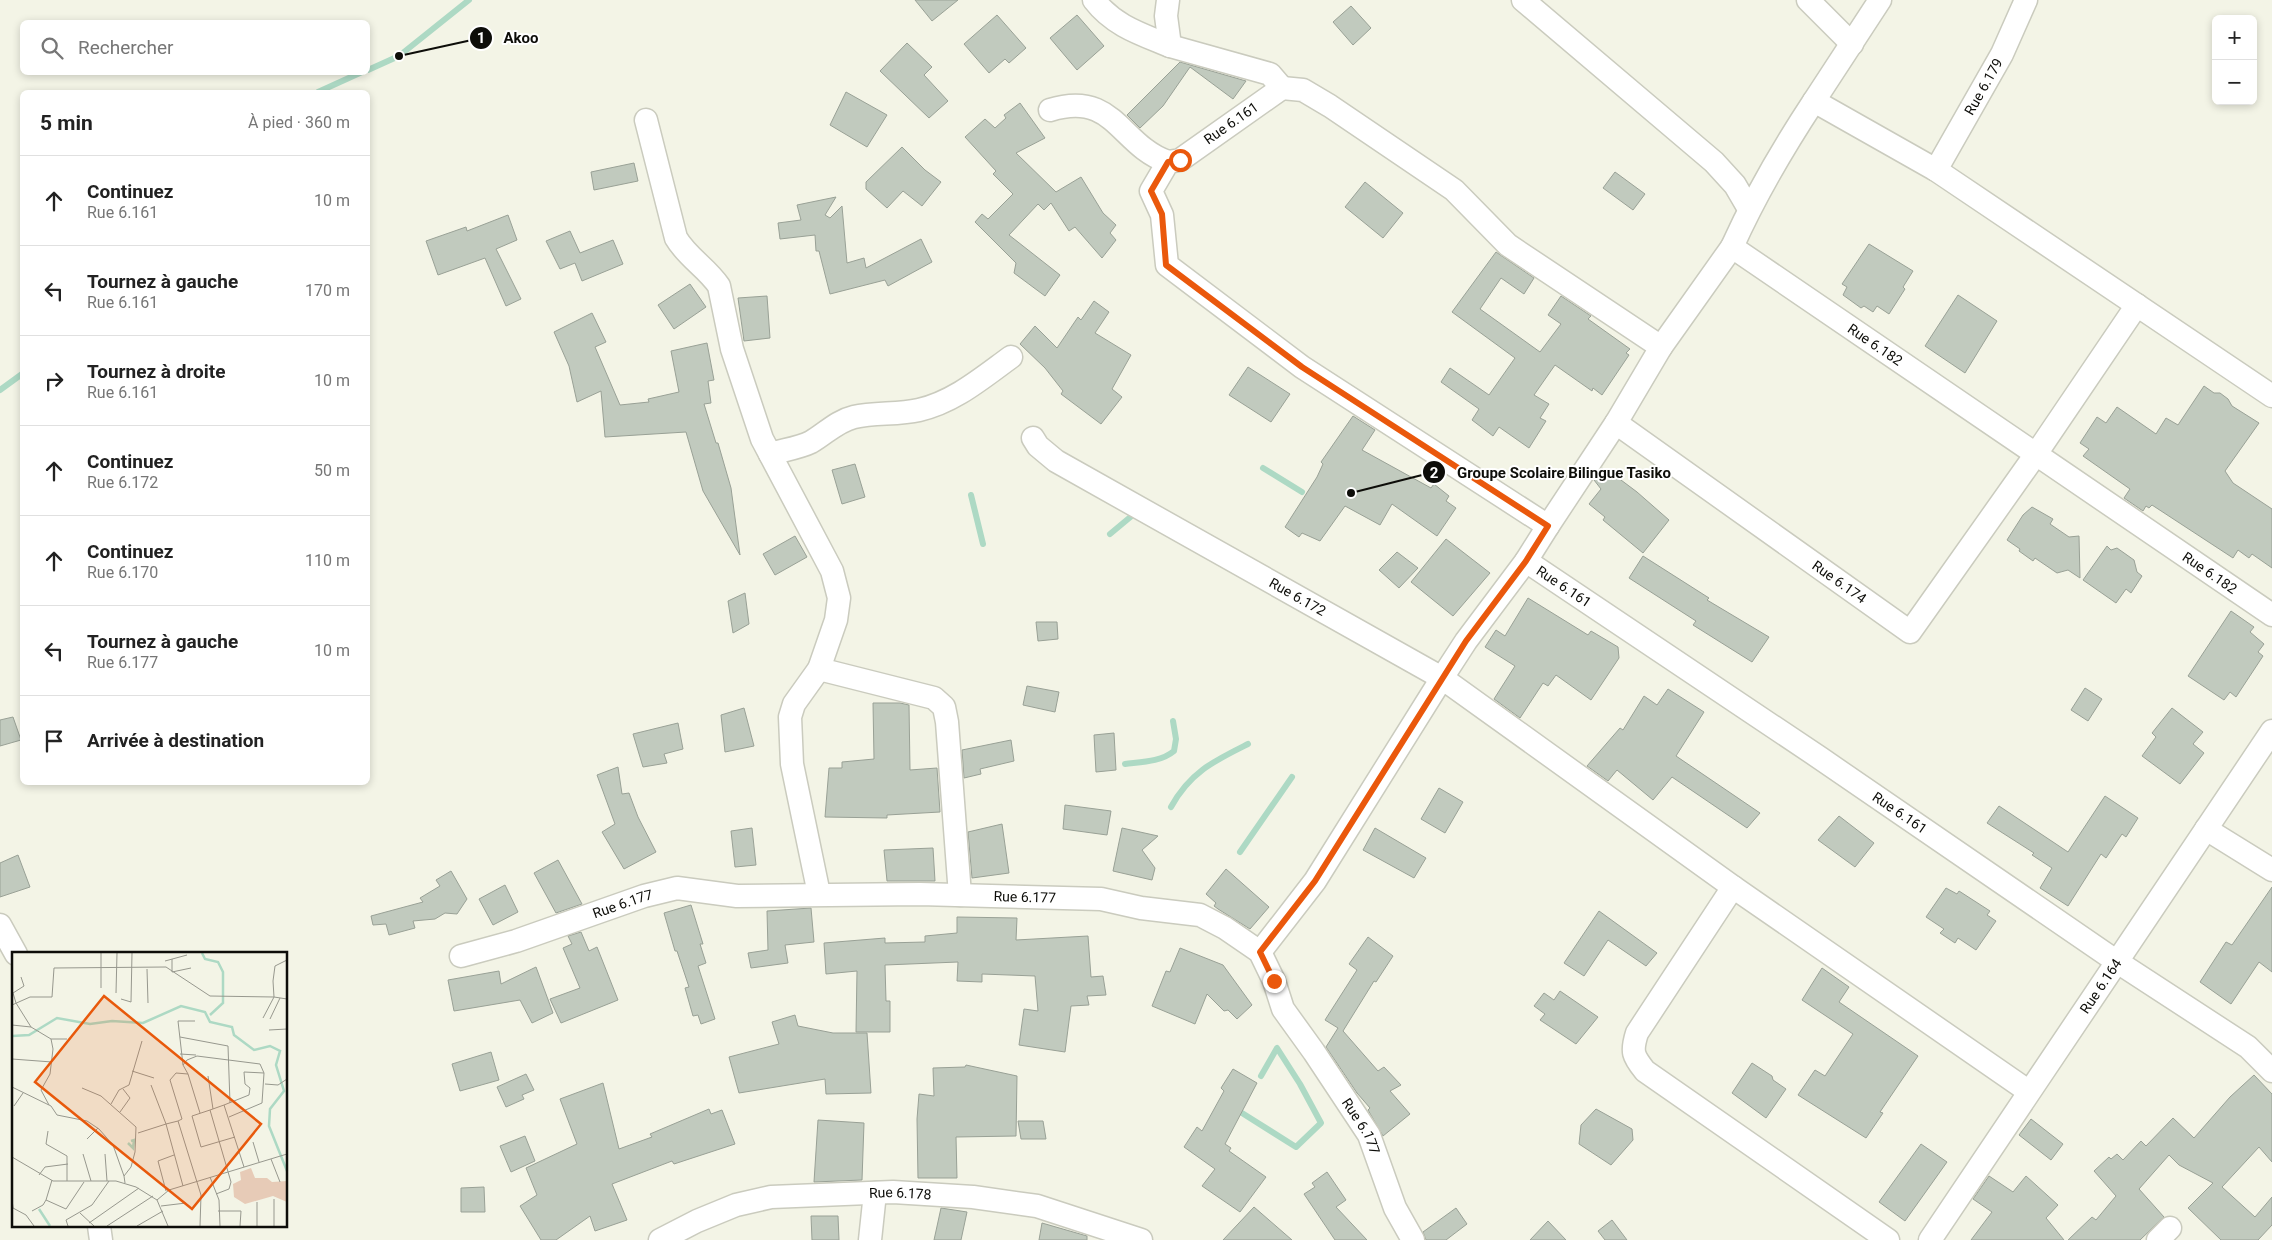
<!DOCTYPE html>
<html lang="fr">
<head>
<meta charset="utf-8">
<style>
	:root { --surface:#fff; --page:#f6f6f6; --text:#222; --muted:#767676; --line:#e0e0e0 }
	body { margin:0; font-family:Roboto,sans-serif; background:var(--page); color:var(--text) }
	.controls { position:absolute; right:15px; top:15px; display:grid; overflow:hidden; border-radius:8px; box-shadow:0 2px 8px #0003 }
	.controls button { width:45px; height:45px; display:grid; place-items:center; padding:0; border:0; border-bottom:1px solid var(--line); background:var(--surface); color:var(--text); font:25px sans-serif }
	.stop { position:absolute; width:15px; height:15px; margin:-11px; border:4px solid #ea580c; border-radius:50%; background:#fff }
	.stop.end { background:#ea580c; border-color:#fff; box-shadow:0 1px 5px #0008 }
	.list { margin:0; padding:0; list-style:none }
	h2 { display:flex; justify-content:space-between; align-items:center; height:65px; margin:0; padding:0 20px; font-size:21px }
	h2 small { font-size:16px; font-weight:400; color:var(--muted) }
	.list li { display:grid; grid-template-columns:32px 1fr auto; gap:15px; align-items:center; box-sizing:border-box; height:90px; padding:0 20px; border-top:1px solid var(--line) }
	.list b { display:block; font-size:19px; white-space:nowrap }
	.list p { margin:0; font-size:16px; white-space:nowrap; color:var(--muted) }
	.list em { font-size:16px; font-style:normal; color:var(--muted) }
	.icon { flex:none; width:28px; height:28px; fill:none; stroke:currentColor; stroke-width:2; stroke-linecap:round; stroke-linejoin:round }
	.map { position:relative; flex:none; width:2272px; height:1240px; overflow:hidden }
	.search { position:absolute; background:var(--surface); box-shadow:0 2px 8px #0003; left:20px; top:20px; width:350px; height:55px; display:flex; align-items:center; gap:12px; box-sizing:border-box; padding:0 18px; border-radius:8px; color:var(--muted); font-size:19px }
	.panel { position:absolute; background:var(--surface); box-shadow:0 2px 8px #0003; left:20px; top:90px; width:350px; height:695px; border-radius:8px }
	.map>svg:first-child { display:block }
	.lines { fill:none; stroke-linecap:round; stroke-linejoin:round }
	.stream { stroke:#add9c4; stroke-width:6 }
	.building { fill:#c1cabe; stroke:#99a196 }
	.minor-casing { stroke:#cacbbe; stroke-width:25 }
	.minor { stroke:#fff; stroke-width:22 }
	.route { stroke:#ea580c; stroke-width:6 }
	.labels { text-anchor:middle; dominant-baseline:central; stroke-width:4; stroke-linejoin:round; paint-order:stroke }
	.street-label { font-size:14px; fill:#0d0d09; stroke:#fff }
	.inset-river { fill:none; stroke:#add9c4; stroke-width:2.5 }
	.inset-road { fill:none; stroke:#97988e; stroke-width:1 }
	.view { fill:#e8590c; fill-opacity:0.15; stroke:#e8590c; stroke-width:2.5 }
	.inset-edge { fill:none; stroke:#0d0d09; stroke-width:2.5 }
	.leader { fill:none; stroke:#0d0d09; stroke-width:2 }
	.callout-dot { fill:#0d0d09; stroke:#fff; stroke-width:2 }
	.mark-label { font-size:15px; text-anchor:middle; font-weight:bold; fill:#fff }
	.callout-label { font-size:15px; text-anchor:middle; font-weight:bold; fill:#0d0d09; stroke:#fff; stroke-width:4; stroke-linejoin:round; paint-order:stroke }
</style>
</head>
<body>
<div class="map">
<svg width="2272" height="1240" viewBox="0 0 2272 1240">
	<rect width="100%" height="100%" fill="#f3f4e6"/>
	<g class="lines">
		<path class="stream" d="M368,70L399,56L469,0
			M318,92L362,72
			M0,390L22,374
			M1263,468L1302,492
			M971,495L983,544
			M1110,534L1134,514
			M1125,764C1141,762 1161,762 1174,751L1176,739L1173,721
			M1171,807C1190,772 1214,761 1248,744
			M1240,852L1292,777
			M1242,1113L1296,1147L1321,1123L1300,1084L1277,1048L1261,1076"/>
	</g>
	<path class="building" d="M915,0H958L932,21Z
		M1351,6L1371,28L1353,45L1333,22Z
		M997,15L1026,48L1009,63L1005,59L989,73L964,44Z
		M1077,15L1104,46L1077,70L1050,38Z
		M907,43L932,67L924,75L948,101L929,118L880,71Z
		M1180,62L1246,81L1233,99L1190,67L1163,106L1140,128L1127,115Z
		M846,92L887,115L867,147L830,125Z
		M1020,103L1045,138L1016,153L1056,192L1081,177L1103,213L1116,225L1110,233L1116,240L1102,258L1075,227L1069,231L1051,203L1044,210L1038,204L1009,235L1060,275L1045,296L1014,273L1016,263L975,222L982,214L988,219L1013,194L993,174L996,171L965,137L985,119L995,128L1006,118L1004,115Z
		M902,147L925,170L941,182L922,206L903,191L887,208L866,189V182Z
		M634,163L638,181L594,190L591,172Z
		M1615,172L1645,194L1633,210L1603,188Z
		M1365,182L1403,213L1383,238L1345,207Z
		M836,197L825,215L830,218L842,206L847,263L864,258L866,268L921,239L932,262L888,286L885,280L830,294L819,251H816L815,235L780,239L778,223L801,220L797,205Z
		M508,215L517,240L496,249L521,299L506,306L485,258L438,275L426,241L466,227L467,231Z
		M570,231L580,253L613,240L623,264L582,281L575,263L560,269L546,241Z
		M1869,244L1913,271L1903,287L1905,289L1889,314L1877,306L1873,312L1864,306L1861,308L1843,295L1847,287L1842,284Z
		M1496,252L1534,278L1524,294L1501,278L1480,309L1540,352L1561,324L1548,315L1561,296L1591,316L1588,319L1630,349L1626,353L1629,355L1602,395L1593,388L1592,391L1555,365L1534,395L1549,404L1540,418L1546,421L1529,448L1499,427L1493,436L1472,420L1479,409L1441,382L1450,368L1489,395L1515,358L1452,312Z
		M690,284L706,307L674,329L658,305Z
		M1958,295L1997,321L1965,373L1925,346Z
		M767,296L770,338L744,341L738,298Z
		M1094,301L1109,312L1095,333L1131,355L1112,389L1122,397L1101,424L1061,394L1063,391L1045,368L1020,344L1035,326L1057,348L1078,317L1081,320Z
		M592,313L606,342L595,347L620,405L649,402L648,399L679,392L671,351L707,343L714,380L708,381L711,403L704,404L716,443H718L731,488L740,555L703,491L686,432L605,437L601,391L577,402L569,366L554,332Z
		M1248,367L1290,394L1271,422L1229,395Z
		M2204,386L2214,393H2220L2228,399L2232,406L2259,423L2225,471L2233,483L2272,509V568L2252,554L2249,558L2238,550L2233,558L2152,505L2149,508L2146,506L2143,511L2124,498L2130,489L2083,456L2089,449L2080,443L2097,417L2106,423L2117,407L2156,434L2166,418L2178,425Z
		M1353,416L1375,430L1362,450L1431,488L1434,484L1449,496L1446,501L1456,508L1437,536L1392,504L1380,525L1345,506L1320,541L1302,533L1299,537L1285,527L1317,477L1323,464L1321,462Z
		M855,464L865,497L842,504L832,470Z
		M1602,468L1612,476L1613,474L1637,492L1669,520L1643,553L1603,520L1605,517L1589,504L1601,489L1594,480Z
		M2032,507L2053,519L2050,524L2069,537L2079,536L2080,578L2068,570L2057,573L2035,558L2033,561L2019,551L2020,549L2007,540L2023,515Z
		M795,536L807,557L775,575L763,554Z
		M1446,539L1490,573L1453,616L1411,582Z
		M2107,546L2111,550L2117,548L2134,560L2137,572L2142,576L2131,593L2126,589L2116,603L2083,580Z
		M1397,552L1418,568L1399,588L1379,570Z
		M1643,556L1709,598L1707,600L1769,637L1752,662L1693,625L1696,621L1629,578Z
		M745,593L749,624L733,633L728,601Z
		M1528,598L1588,635L1591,631L1618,647L1619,658L1591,700L1556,675L1548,686L1543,683L1520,718L1494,699L1515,666L1485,647L1496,630L1505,636Z
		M2231,611L2254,627L2250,632L2264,644L2258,652L2263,656L2236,697L2230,692L2224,700L2188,676Z
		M1036,622H1057L1058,639L1038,641Z
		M1027,686L1059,692L1055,712L1023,705Z
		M2085,688L2102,699L2088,721L2071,710Z
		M1668,689L1704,712L1676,756L1760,813L1747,828L1672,777L1653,800L1617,770L1608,781L1587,766L1620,728L1623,730L1644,696L1657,705Z
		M873,703H900L909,705L910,770L937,768L940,812L887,815V818L825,817L829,768H842V762L874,759Z
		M744,708L754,746L725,752L721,715Z
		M2172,708L2203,732L2193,744L2204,753L2180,784L2142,756L2156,737L2152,733Z
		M13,717L21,740L0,746V720Z
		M678,723L683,749L664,754L667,763L643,767L633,734Z
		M1114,733L1116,770L1096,772L1094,735Z
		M1011,740L1014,761L980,769L981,774L964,778L962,750Z
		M618,767L622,794L629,793L638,817L656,852L624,869L602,832L615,824L597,775Z
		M1439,788L1463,802L1445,833L1421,819Z
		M2105,796L2138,818L2126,837L2122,834L2106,858L2101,854L2068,906L2040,888L2052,868L2032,855L2034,853L1987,823L1999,806L2068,852Z
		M1065,805L1111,811L1107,835L1063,829Z
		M1839,816L1874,843L1855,867L1818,840Z
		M1002,824L1009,873L972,878L968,832Z
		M752,828L756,865L735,867L731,831Z
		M1122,828L1158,836L1142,850L1155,868L1152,880L1113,871Z
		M1375,828L1426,858L1414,878L1363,850Z
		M933,848L935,881H887L884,850Z
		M18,855L30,887L0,897V863Z
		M558,860L582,904L556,913L534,873Z
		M1226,869L1269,907L1250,929L1218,909L1214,906L1216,903L1206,894Z
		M451,871L467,899L457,914L445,913L435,919L413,921L415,928L389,935L386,924L373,925L371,916L423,902L420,898L440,886L436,880Z
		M505,885L518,912L493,925L479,899Z
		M2272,887V972L2259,962L2231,1004L2200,982L2226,942L2232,945Z
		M1946,888L1957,894L1959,891L1990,911L1987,915L1996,921L1976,950L1958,938L1955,943L1940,933L1944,929L1926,917Z
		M691,905L703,944H700L706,963L698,966L715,1019L701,1024L698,1015L693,1016L685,988L689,987L677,951H675L664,913Z
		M811,908L814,942L785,945L788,963L751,968L748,953L768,950L767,911Z
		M1599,911L1657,953L1646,966L1608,940L1584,976L1564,963Z
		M957,917L1017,918L1016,940L1088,936L1091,977L1103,976L1106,995L1087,996L1089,1005L1071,1006L1065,1052L1019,1045L1024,1009L1038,1011L1035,976L982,974V982L957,981L958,962L885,965L886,1001H890V1032H856L857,971L826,974L824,943L885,938V943L925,942V936L957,933Z
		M581,932L589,951L597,947L618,1000L561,1023L550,999L580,988L563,948L572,944L568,936Z
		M1368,937L1393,956L1376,982L1374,981L1343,1031L1378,1071L1384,1067L1401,1085L1390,1091L1410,1114L1383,1136L1368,1110L1370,1108L1357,1093L1326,1047L1338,1028L1325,1020L1357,970L1349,964Z
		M1180,948L1223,965L1252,1005L1237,1019L1228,1010L1224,1011L1207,994L1195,1024L1152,1006L1166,971L1170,972Z
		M536,967L553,1013L532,1023L520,1000L454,1011L448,980L499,971L501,984Z
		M1822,968L1849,987L1839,1002L1918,1056L1880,1112L1883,1113L1866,1138L1798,1095L1815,1070L1825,1076L1853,1034L1802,1000Z
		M1560,991L1598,1017L1576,1044L1540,1020L1545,1014L1534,1006L1544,993L1554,1000Z
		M795,1015L798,1026L833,1033H867L871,1093L826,1094L825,1079L739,1093L729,1057L779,1044L772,1022Z
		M491,1052L499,1080L460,1091L452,1064Z
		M1752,1063L1772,1076L1773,1080L1786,1089L1766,1118L1732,1093Z
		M966,1065L1017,1076L1016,1136L956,1137L957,1178H918L917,1119L919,1094L934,1096L933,1068L965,1067Z
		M1233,1069L1257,1083L1225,1144L1231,1148L1229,1151L1266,1177L1240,1212L1202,1186L1215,1169L1184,1147L1197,1127L1202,1131L1224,1091L1221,1088Z
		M526,1074L534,1090L522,1095L524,1099L506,1107L497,1087Z
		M2254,1075L2272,1094V1162L2259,1147L2222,1187L2255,1217L2272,1197V1225L2258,1240H2221L2188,1208L2213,1183L2179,1165L2169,1155L2139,1189L2164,1217L2140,1240H2068L2092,1217L2096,1220L2116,1196L2094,1171L2109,1157L2111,1159L2117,1154L2123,1160L2141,1141L2146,1146L2173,1118L2194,1138L2230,1097Z
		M603,1083L619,1149L652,1137L650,1134L709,1109L711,1114L722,1110L735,1144L674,1164L672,1161L612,1184L627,1220L595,1231L590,1216L556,1240H541L520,1206L537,1195L526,1168L577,1144L560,1099Z
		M1596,1109L1632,1129L1633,1140L1611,1165L1579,1144L1581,1125Z
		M2031,1119L2063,1144L2051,1160L2019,1135Z
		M818,1120L864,1123L862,1180L814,1182Z
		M1018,1121H1043L1046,1139H1021Z
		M525,1136L535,1161L511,1172L500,1146Z
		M1921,1144L1947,1162L1905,1221L1879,1202Z
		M1327,1172L1346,1200L1336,1207L1367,1240H1335L1304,1194L1315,1187L1312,1183Z
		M1989,1176L2013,1192L2026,1176L2058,1205L2046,1218L2064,1240H1971L1992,1212L1973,1199Z
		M484,1187L485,1212H461V1188Z
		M1254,1207L1292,1240H1223Z
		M941,1208L967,1212L961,1240H934Z
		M1456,1208L1467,1224L1446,1240H1426L1423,1232Z
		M811,1216H838L839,1240H812Z
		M1612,1220L1627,1240H1605L1598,1231Z
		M1548,1221L1566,1240H1530Z
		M1042,1223L1087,1236V1240H1039Z"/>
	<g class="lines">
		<defs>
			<g id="minor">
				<path d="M1094,0C1114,26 1141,34 1170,46"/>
				<path id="s1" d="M1168,0L1166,16L1170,46L1270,74L1282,88L1180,160L1168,162L1151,191L1162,215L1167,265L1302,367L1548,526L1526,561L1820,758L2116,961L2248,1047L2272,1071"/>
				<path d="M1523,0L1714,162L1735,185L1749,209"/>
				<path d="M1808,0L1852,44"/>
				<path d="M1282,88L1303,90L1330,106L1454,190L1508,245L1661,347"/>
				<path d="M1814,101L1880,0"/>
				<path d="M1050,110C1115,90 1119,145 1168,162"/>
				<path d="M646,120L676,238C687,257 707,268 719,286L732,349L762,439L832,571L839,598L836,620L819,669L794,704L790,717L792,764L819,894"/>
				<path id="s2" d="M1936,170L2002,54L2026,0"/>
				<path id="s3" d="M1732,247L1661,347L1616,423L1910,632L2036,454L2137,305"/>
				<path id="s4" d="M2272,396L1936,170L1814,101C1783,148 1755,196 1732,247L2272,615"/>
				<path id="s5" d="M1033,438L1038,446L1056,461L1442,678L1466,641L1526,561"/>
				<path d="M770,454C783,450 799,448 811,442C825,434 837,421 854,417C875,412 897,415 919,410C954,402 982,378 1011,357"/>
				<path d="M1548,526L1616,423"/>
				<path d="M819,669L934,698L944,707L947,722L960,895"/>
				<path d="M2206,829L2272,870"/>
				<path d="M1733,887L1637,1033C1631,1052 1633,1056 1645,1071L1888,1240"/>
				<path d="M0,925L16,954"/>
				<path d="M1260,952L1315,881L1442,678L1733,887L2028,1091"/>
				<path id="s6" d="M461,956L516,941L644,896L677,888L737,896L920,894L1101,899L1141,908L1200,915L1225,928L1260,952L1274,981L1283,1009L1314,1052L1369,1135L1395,1208L1413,1240"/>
				<path d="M99,1226L101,1240"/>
				<path id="s7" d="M660,1240L697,1221L736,1205L771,1197L893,1192L973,1197L1037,1206L1141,1240"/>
				<path d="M870,1240L875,1193"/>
				<path id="s8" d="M1930,1240L2272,731"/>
				<path d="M2158,1240L2170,1228"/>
			</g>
		</defs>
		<use href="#minor" class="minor-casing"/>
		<use href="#minor" class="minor"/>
	</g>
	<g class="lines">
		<path class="route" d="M1180,160L1168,162L1151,191L1162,214L1166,265L1302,367L1548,526L1526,561L1466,641L1315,881L1260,952L1274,981"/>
	</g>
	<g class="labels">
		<g class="street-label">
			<text stroke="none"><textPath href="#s2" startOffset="96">Rue 6.179</textPath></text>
			<text transform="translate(1231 123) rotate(-35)">Rue 6.161</text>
			<text stroke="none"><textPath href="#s4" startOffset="886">Rue 6.182</textPath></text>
			<text stroke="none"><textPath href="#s4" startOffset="1291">Rue 6.182</textPath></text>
			<text stroke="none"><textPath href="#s3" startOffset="485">Rue 6.174</textPath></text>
			<text stroke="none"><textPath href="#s1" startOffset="965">Rue 6.161</textPath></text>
			<text stroke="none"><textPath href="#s5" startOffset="310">Rue 6.172</textPath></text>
			<text stroke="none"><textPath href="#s1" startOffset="1370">Rue 6.161</textPath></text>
			<text stroke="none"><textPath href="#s6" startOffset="575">Rue 6.177</textPath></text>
			<text stroke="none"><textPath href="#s6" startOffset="170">Rue 6.177</textPath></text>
			<text stroke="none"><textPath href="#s8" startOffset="306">Rue 6.164</textPath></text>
			<text stroke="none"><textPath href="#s6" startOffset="1025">Rue 6.177</textPath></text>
			<text stroke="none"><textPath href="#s7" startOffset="249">Rue 6.178</textPath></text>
		</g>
	</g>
	<g transform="translate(12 952)">
		<rect width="275" height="275" fill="#f3f4e6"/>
		<path d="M239,216L243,226H255L260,230L275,229V250L261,244L233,252L222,245L221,232L229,228L228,220Z" fill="#e7cbb7"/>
		<path class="inset-river" d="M190,1L193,7L206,10L211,20V51L198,63M0,84L17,83L45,66L78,72L100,69L131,71L169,54L193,60L198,70L220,75L222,83L242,98L258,94L268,99L264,113L272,139L258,157L257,174L275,219M116,191L121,196L122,188L119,189M27,257L38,274"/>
		<path class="inset-road" d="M89,1V36M160,7V20L179,16M275,8L263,14L261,29L262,45L275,47M153,9L175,3M135,17L136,51M9,25L12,34L1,41L4,51L19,75L39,87L41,97L38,122L29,138L37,153M104,41L105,1M109,47L119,50L120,1M0,53L18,45H40L42,16L154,15L198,44L262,45L251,66M258,67L268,46M0,73L19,75M257,78L275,77M168,85L216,94L218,151M39,87H55M168,102L184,103M0,107L40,110M171,113L166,69H183M120,119L142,126M176,122L188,161M196,124L201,157M253,132L266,133L275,127M139,133L154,172L166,169M0,135L39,154L45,163L75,169L87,177L101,193L112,224M70,136L89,144L124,175L123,200L119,215L112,224L113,231M99,152L107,138L117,133L130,89M212,153L237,143L238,136L233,132L232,120L252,121M2,154L11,141M198,158L180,164L189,195L223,185M108,160L118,146L111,137M36,179L34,192L55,204V229M126,181L154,172L171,234M75,187L86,176M241,190L247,210M71,202L79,229M93,202L95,229M0,205L41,229H104L124,235L145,248L156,274M259,207L268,230M27,223L33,215L56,212M198,225L207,248L208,274M154,239L146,209L162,203M204,242L217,237L219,230L198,158L212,153L232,215M0,247L1,256L14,263L22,274M34,248L40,228M145,248L157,238L275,202M245,250V274M149,254L174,251M20,259L31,253L34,248L54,257L72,230M206,259H229L228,274M68,261L82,274M77,271L127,236M56,274L54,268L80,253L97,229M95,274L141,244M125,274L151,259M188,274L189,243L166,169L170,167L158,128L164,121L176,122L171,113L175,108L185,104L248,112L252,121L250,151L217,165M262,274V247"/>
		<path class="view" d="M92,44L249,172L180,257L23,130Z"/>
		<rect width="275" height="275" class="inset-edge"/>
	</g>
	<path class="leader" d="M399 56L481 38M1351 493L1434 472"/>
	<g class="callout-dot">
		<circle cx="399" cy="56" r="5"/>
		<circle cx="1351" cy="493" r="5"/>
		<circle cx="481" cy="38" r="12"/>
		<circle cx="1434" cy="472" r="12"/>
	</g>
	<g class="mark-label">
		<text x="481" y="43">1</text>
		<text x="1434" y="478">2</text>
	</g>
	<g class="callout-label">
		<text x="521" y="43">Akoo</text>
		<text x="1564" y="478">Groupe Scolaire Bilingue Tasiko</text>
	</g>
</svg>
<div class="controls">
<button>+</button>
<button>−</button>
</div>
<div class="stop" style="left:1180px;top:160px"></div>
<div class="stop end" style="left:1274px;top:981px"></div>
<div class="search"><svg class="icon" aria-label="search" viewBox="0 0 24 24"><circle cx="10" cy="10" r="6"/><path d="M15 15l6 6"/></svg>Rechercher</div>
<section class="panel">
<h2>5 min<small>À pied · 360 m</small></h2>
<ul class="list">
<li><svg class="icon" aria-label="ahead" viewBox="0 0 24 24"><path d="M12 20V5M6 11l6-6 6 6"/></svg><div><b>Continuez</b><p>Rue 6.161</p></div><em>10 m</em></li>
<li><svg class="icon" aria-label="left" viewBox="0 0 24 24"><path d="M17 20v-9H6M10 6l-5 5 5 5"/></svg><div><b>Tournez à gauche</b><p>Rue 6.161</p></div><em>170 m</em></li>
<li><svg class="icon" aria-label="right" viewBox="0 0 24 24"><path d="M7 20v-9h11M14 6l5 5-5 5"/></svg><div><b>Tournez à droite</b><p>Rue 6.161</p></div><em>10 m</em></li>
<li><svg class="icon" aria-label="ahead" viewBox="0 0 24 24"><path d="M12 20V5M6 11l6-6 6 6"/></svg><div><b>Continuez</b><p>Rue 6.172</p></div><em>50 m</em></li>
<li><svg class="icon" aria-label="ahead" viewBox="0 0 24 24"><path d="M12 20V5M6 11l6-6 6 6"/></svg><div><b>Continuez</b><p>Rue 6.170</p></div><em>110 m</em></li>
<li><svg class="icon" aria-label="left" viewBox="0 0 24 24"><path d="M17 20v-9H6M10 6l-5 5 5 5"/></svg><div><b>Tournez à gauche</b><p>Rue 6.177</p></div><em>10 m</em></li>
<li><svg class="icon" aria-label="arrive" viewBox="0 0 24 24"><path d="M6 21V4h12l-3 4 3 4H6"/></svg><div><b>Arrivée à destination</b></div></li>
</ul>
</section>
</div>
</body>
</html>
